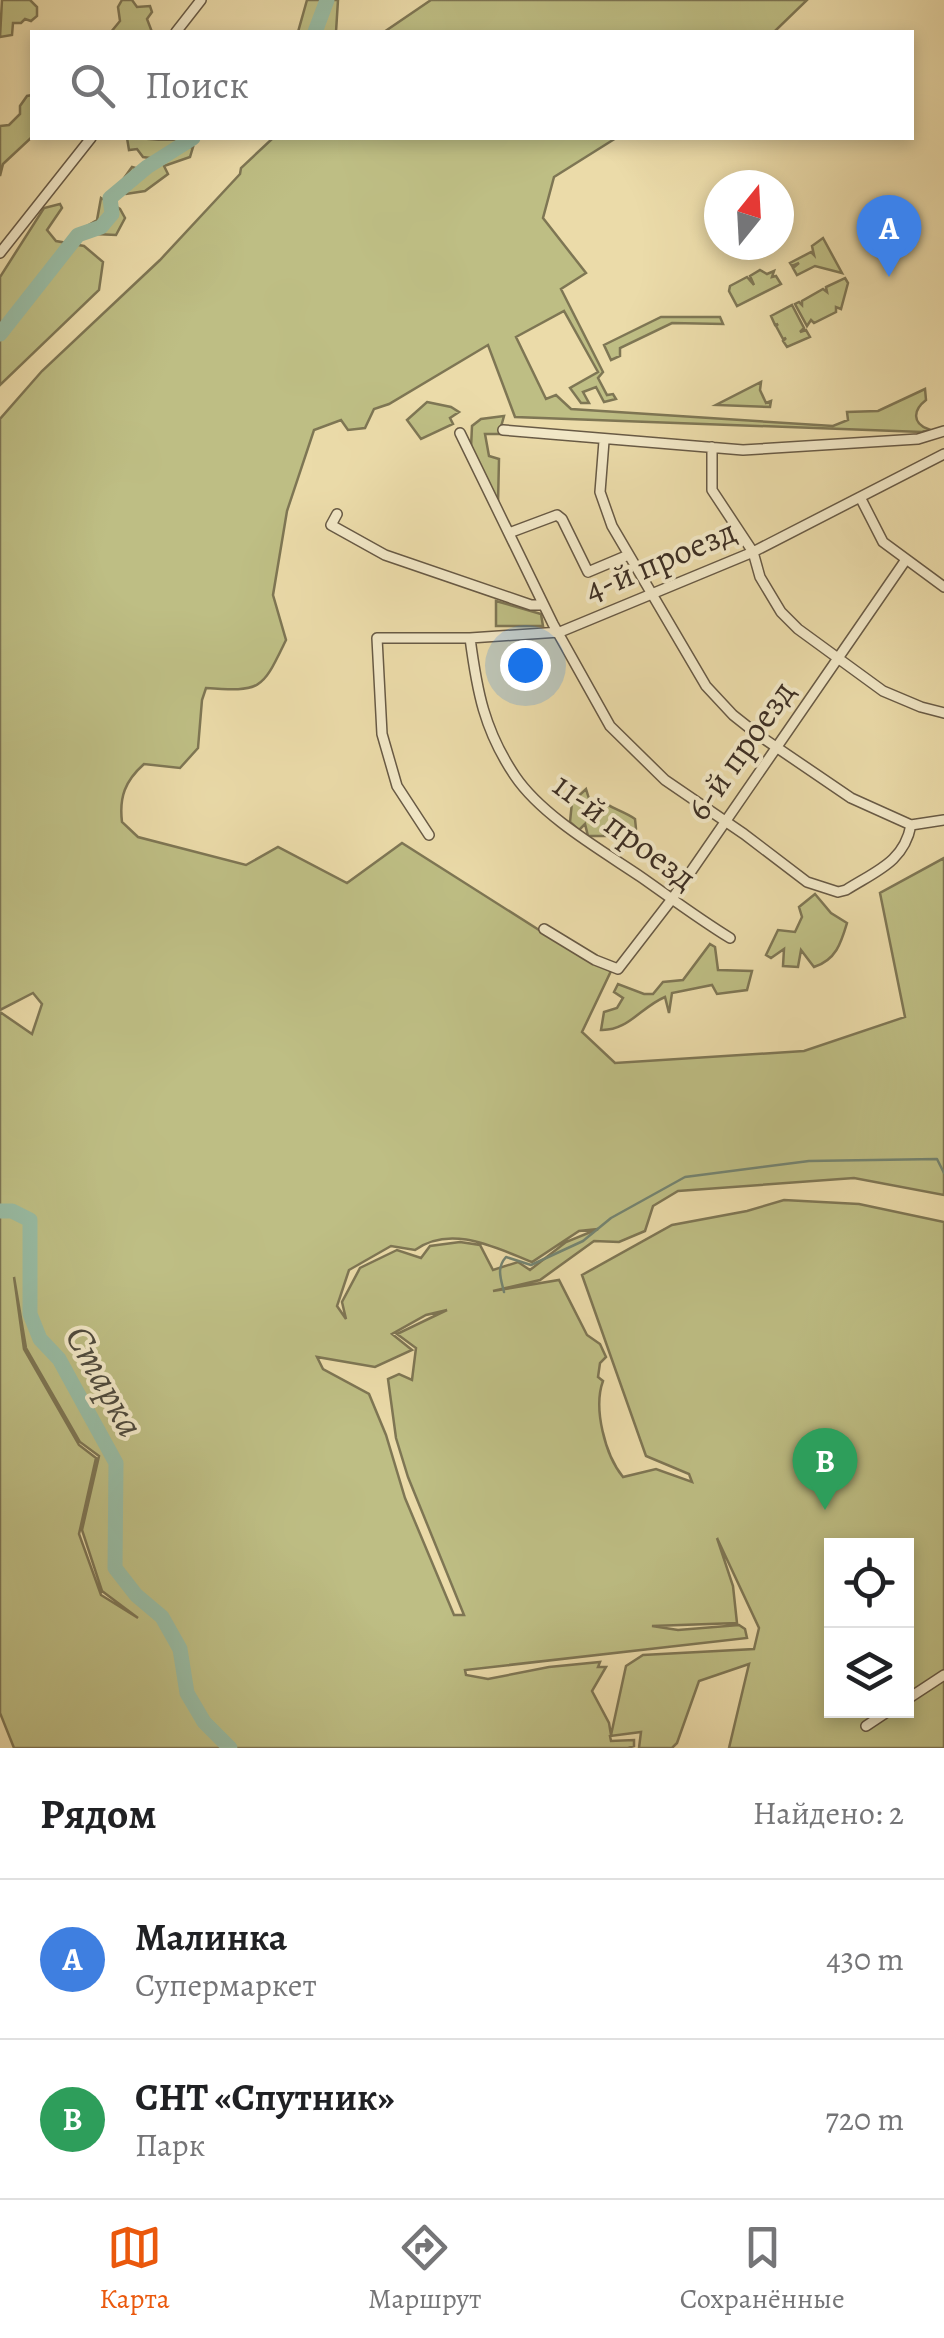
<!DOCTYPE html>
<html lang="ru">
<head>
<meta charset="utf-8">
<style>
	:root { --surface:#fff; --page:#f6f6f6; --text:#202124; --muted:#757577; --line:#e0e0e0; --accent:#ea580c }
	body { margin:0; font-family:Alegreya,serif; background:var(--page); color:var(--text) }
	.controls { position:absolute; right:30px; bottom:30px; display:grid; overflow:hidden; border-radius:0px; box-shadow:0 5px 15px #0003 }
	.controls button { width:90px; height:90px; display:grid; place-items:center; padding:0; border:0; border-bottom:2px solid var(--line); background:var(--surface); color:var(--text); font:50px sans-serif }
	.compass { position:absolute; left:704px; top:170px; width:90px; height:90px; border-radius:50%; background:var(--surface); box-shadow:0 5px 15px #0003; rotate:18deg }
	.you { position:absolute; left:525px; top:665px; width:35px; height:35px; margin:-25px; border:8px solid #fff; border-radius:50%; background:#1a73e8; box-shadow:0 0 0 15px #1a73e833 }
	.badge { display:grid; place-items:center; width:65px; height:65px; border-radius:50%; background:var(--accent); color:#fff; font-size:32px; font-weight:700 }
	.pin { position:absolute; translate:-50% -82px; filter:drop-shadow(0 2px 5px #0008) }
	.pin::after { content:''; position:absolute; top:52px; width:35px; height:30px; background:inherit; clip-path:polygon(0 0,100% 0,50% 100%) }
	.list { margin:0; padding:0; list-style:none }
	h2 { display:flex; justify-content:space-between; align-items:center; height:130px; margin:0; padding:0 40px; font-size:42px }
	h2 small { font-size:32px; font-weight:400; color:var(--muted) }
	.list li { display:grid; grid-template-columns:65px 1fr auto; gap:30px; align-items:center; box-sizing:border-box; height:160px; padding:0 40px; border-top:2px solid var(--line) }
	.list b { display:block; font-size:38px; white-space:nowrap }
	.list p { margin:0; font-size:32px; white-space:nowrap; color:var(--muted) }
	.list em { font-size:32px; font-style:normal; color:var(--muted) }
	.icon { flex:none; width:55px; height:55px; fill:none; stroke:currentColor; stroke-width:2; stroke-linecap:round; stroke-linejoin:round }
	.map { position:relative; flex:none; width:944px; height:1748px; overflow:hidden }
	.search { position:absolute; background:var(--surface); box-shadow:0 5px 15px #0003; left:30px; right:30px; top:30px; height:110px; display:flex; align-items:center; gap:25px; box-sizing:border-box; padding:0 35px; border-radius:0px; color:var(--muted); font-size:38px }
	.sheet { height:450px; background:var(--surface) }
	nav { display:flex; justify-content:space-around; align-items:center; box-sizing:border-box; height:140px; border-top:2px solid var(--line); background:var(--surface); font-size:28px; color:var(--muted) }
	nav a { display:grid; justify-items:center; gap:5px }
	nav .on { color:var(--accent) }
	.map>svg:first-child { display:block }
	.green { fill:#bebe84; stroke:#7e7654; stroke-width:2.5; fill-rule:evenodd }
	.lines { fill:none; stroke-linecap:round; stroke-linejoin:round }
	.stream { stroke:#748471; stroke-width:2.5 }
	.river { stroke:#99bca4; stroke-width:15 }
	.minor-casing { stroke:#685a45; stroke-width:12 }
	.minor { stroke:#f2e8c7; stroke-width:9 }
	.labels { text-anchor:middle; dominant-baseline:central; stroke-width:8; stroke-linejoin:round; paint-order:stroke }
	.street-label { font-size:35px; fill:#3d2f24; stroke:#f2e8c7 }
	.water-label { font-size:38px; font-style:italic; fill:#4f4b3e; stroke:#f2e8c7 }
</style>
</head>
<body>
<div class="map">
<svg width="944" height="1748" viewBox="0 0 944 1748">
	<rect width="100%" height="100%" fill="#ebdba9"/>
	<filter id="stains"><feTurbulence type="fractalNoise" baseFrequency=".002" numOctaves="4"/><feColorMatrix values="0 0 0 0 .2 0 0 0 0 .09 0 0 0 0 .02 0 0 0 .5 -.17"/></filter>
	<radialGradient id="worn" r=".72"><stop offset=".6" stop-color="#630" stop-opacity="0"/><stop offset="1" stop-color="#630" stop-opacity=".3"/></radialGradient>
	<path class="green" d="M2,0H30L37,7V16L31,21L25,19L21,23H13L12,35L0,37Z
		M122,0H132L137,7L150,6L152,12L147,19L152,32H111L120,21L118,7Z
		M307,0H338L336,32H298Z
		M431,0H807L774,32H384Z
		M32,95V137L3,164L0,176V126L9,125L20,114V106L27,96Z
		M127,138C144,137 162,142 178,139L185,147H193L190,157L164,166L168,174L145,191L126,194L117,188L132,167L139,169L150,158L143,157L137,149L129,150Z
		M273,138H616L554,177L543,218L586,273L561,289L603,372L598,378L607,395L613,394L616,399L604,402L596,387L583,392L589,403H581L570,388L598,372L564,311L516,337L546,399L556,395L571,409L833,426L848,420L847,412L878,411L925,389L926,400C913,410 912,423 928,429L922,432L515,417L488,345L389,404L374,409L365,428L348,430L341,420L314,430L287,511L273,595L286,640C262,689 263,692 206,688L202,700L198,748L180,768L144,764C125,781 119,797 122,822L138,837L246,865L278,847L347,883L402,843L583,958L611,971L582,1032L615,1063L804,1051L905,1017L880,893L944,858V1195L854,1178L678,1191L653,1206L645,1231L619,1242L594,1241L540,1280L493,1291L559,1280L587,1335L600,1344L606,1357L600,1363L598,1377L603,1381C593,1408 605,1455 623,1477L656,1469L692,1482L689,1474L646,1456L582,1275L672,1225L747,1211L784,1200L859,1204L944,1222V1748H729L749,1664L699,1681L677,1743L672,1748H639L641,1732L610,1736L611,1741L634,1740V1746L628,1748H14L0,1713V1012L32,1034L42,1004L33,993L0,1010V419L42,371L160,260L240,174L241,168ZM598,1229L566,1242L530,1270L518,1262L493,1270L480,1245L460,1242L430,1246L421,1258L397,1250L360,1268L342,1302L346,1319L337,1306L349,1270L391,1246L415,1250C451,1224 496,1248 532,1262L579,1231ZM14,1277L26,1348L80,1442L99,1456L82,1530L102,1591L138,1618L101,1595L79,1534L96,1458L79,1445L24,1349ZM447,1310L397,1334L416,1348L412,1380L399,1374L388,1379L396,1438L408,1477L464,1615H454L405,1498L386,1435L369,1394L323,1369L317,1357L375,1367L412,1350L392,1334L426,1315ZM717,1538L759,1628L754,1649L643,1655L626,1666L611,1735L609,1723L592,1691L606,1667H598L600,1662L549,1667L488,1679L466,1675L465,1670L747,1638L745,1629L739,1625L678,1630L652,1626L737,1623L733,1586ZM832,1546H906V1710H832Z
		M101,198L120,209L125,218L116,235L94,234L82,229L97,220Z
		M60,204L62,208L47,230L56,241L84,246L103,262L99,290L0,385V277L44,208Z
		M823,238L842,273L815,266L797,275L793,268L799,263L792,266L790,263L811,252L814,255L812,246Z
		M760,270L767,274L774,271L772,277L776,276L781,284L737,306L729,291L730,286L747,277L754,285L750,276Z
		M845,278L848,283L841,309L836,307V312L814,323L811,320L807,326L795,304L799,302L802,305V301L823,289L827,292L826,287Z
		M792,305L804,328L800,332L806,330L810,337L787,347L783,341L786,338L783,339L776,326L778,324L775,325L771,316Z
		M661,317H720L723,324L672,323L620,348V356L611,360L604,345Z
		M761,382L760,390L766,403L771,401L770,407L716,405Z
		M427,402L451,407L459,412L450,418L453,424L421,439L407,420Z
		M504,416L499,434H485L489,456L499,459L498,504L471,448L472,426L481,419Z
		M496,601L541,614L543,626H496Z
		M586,789L590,802L597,797C608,808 622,810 635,819L636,829L631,837L617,831L606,836H588L585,824L579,830L570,822L572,802Z
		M815,894L831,913L847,923C841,943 836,960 814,967L801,950L798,967L783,966L784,949L771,958L766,955L778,930L795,932L802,917L799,907Z
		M710,944L715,947L718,970L752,971L747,990L717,994L712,985L672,993L669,1013L665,997C641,1007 628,1031 601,1030L604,1012L617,1008L623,998L614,992L618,984L644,994H653L663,982L683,980Z"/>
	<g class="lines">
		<path class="stream" d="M504,1292C501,1279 496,1268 506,1257L531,1265L583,1241L611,1218L685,1177L809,1161L937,1159L944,1173"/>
		<path class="river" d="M315,32L327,0
			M0,334L78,235L101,227L112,214L110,198L147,167L193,138
			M0,1211H12L30,1220V1314L40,1339L59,1359L116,1463L115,1568L136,1595L162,1617L180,1649L187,1693L204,1722L230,1748"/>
		<defs>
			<path id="minor" d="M176,32L201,0
				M0,253L91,138
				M503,430L743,450L918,439L944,431
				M460,433L553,624L610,726L665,780L744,834L807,882L838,892L846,890C876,871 904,862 911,825L944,820
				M604,441L600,492L612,526L706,686L733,715L757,734L851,798L911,825
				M712,447V490L753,552L760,577L781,612L798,629L883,691L921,707L944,713
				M860,497L883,542L944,587
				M337,514L331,525L385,555L531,605H543
				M509,533L557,515L562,519L588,572L626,556
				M470,638C477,691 484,730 515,776C542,816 601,850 641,877C671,898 699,919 730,938
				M429,835L397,786L382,734L377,638H470L560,632L753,552L944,454
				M544,929L595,960L618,969L672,899L905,561
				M906,1700L944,1675
				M866,1726L890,1710"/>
		</defs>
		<use href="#minor" class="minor-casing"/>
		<use href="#minor" class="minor"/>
	</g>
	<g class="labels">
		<g class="street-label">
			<text transform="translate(660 560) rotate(-23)">4-й проезд</text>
			<text transform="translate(740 750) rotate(-55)">6-й проезд</text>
			<text transform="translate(625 831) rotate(37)">11-й проезд</text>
		</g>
		<g class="water-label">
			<text transform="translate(105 1381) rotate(61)">Старка</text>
		</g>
	</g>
	<rect width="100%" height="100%" filter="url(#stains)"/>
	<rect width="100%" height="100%" fill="url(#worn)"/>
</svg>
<div class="controls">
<button><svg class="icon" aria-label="locate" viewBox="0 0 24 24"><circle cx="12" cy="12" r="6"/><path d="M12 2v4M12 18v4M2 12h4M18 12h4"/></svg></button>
<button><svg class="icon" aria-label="layers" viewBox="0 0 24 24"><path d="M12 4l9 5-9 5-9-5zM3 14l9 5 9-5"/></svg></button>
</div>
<svg class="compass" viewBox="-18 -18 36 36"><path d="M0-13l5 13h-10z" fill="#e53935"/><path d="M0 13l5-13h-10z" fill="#757577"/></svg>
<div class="you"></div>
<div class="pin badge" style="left:889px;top:277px;background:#3f7fe0">A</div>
<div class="pin badge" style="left:825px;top:1510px;background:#2e9e5b">B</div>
<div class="search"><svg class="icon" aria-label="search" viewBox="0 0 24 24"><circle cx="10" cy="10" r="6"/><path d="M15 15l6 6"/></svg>Поиск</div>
</div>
<section class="sheet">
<h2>Рядом<small>Найдено: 2</small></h2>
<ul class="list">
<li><span class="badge" style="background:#3f7fe0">A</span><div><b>Малинка</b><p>Супермаркет</p></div><em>430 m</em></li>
<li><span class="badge" style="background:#2e9e5b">B</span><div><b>СНТ «Спутник»</b><p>Парк</p></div><em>720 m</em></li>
</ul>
</section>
<nav>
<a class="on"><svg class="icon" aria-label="map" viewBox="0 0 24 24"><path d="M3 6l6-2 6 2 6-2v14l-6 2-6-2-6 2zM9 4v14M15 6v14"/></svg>Карта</a>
<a><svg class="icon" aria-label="directions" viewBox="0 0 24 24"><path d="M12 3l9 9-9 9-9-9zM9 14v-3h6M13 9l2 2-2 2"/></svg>Маршрут</a>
<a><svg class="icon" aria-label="saved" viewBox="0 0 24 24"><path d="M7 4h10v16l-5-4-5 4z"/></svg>Сохранённые</a>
</nav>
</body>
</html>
